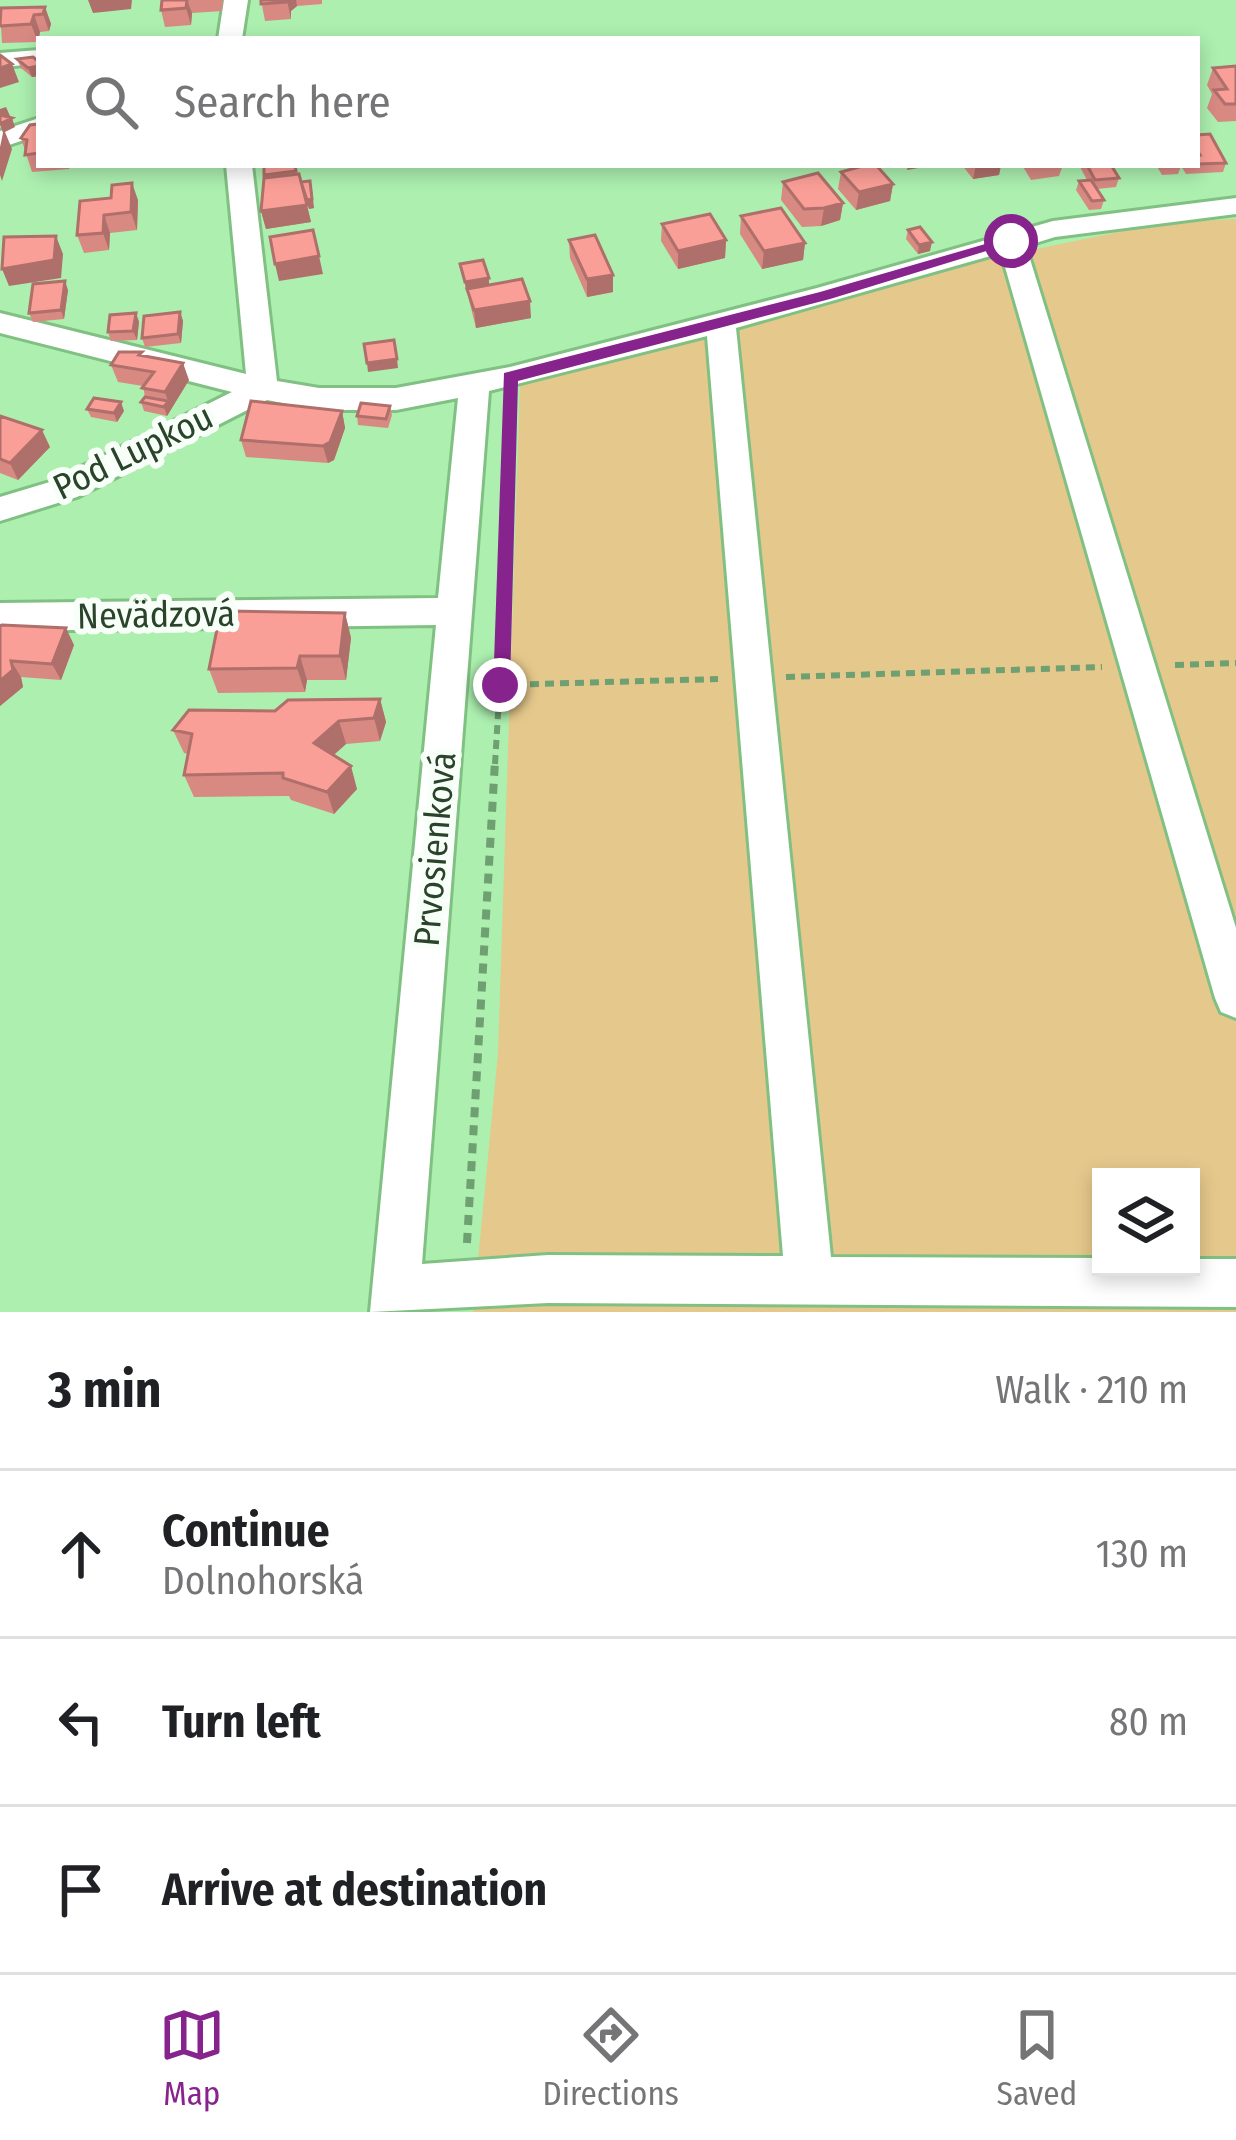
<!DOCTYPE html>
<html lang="en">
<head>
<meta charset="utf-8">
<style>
	:root { --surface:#fff; --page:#f2f2f2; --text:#202124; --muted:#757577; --line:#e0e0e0; --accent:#86238c }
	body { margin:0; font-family:"Fira Sans Condensed",sans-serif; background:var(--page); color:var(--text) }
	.controls { position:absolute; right:36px; bottom:36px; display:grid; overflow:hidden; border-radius:0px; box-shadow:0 6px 18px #0003 }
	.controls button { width:108px; height:108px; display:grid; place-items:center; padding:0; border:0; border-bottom:3px solid var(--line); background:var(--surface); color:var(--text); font:60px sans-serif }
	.stop { position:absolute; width:36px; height:36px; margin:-27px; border:9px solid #86238c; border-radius:50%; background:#fff }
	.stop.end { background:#86238c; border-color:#fff; box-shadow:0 3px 12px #0008 }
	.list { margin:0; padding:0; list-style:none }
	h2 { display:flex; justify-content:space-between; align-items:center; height:156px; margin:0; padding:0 48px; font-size:51px }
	h2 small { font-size:39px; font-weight:400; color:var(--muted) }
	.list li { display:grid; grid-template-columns:78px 1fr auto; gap:36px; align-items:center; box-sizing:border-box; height:168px; padding:0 48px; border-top:3px solid var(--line) }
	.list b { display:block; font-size:45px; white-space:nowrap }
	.list p { margin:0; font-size:39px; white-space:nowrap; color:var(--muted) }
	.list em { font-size:39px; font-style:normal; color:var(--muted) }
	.icon { flex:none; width:66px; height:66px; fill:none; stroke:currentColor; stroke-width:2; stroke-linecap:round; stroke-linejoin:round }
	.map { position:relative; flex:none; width:1236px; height:1312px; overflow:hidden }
	.search { position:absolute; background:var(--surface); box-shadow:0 6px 18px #0003; left:36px; right:36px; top:36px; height:132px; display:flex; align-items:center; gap:30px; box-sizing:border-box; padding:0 42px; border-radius:0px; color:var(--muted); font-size:45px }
	.sheet { height:660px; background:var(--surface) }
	nav { display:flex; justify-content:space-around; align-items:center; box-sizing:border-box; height:168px; border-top:3px solid var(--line); background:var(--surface); font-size:33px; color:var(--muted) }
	nav a { display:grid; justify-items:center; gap:6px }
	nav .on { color:var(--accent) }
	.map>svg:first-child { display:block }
	.green { fill:#e5c88b; fill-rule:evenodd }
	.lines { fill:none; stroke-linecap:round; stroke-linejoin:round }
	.street-casing { stroke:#80c183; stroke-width:6 }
	.path-far1 { stroke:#6fa071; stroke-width:6; stroke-dasharray:9 6; stroke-linecap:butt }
	.path { stroke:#6fa071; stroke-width:8; stroke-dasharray:10 8; stroke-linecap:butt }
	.street { fill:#fff; fill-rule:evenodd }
	.wall { fill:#d78982 }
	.shaded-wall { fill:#af6f6a }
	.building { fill:#fa9f97; stroke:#af6f6a; stroke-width:3 }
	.route { fill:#86238c }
	.labels { text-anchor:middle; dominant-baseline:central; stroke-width:12; stroke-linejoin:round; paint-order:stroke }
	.street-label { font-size:36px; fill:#29442a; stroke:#f8fff8 }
</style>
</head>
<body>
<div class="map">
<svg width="1236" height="1312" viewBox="0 0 1236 1312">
	<rect width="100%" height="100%" fill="#acefaf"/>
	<path class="green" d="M1236,219V1312H473L498,1053L520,385L959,265L1162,223ZM1101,1177H1191V1267H1101Z"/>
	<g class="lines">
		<defs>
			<path id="street" d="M224,0H248L242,39H218Z
				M39,50V64L0,67V53Z
				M39,118V135L0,148V131Z
				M226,165H252L277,381L319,388H396L510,367L817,288L1053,221L1236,198V214L1055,237L1026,246L1236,928V1018L1221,1012L1215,998L1001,253L736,328L831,1257L1101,1258V1267H1191V1259H1236V1307L548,1303L370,1312L436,625L0,631V603L438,598L458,398L396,410H319L267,400L77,497L0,521V497L53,481L232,392L0,333V313L246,374ZM707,336L783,1256L548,1255L422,1264L489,391Z"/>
		</defs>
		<use href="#street" class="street-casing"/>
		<path class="path-far1" d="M1175,665L1236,663
			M786,677L1102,667
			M500,685L718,679
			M495,764L507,566L509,405"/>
		<path class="path" d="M467,1243L495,761"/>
		<use href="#street" class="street"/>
	</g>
	<path class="wall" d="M162,0H223L222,11L192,13L191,25L165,27L161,10Z
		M261,0H322V4L297,6L291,11V19L265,21Z
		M45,7L51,24L49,31L40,32L38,42L2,43L0,10Z
		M17,59L39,62V76L32,77L21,68Z
		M1236,66V121L1218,122L1207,108L1212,94L1207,85L1213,68Z
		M39,124V165H71L69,169L32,172L21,138Z
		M1197,135L1226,163L1223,172L1186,174L1181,166L1178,174L1162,175L1156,165H1197Z
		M264,165H296L297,174L314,208L309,209L306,202L311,222L266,229L261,211L265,178Z
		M962,165H1001L999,175L973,179Z
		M1022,165H1063L1059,176L1031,180Z
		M1079,165H1114L1113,168L1119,178L1116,187L1097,189L1104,200L1101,209L1089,210L1076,190L1079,181L1087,180Z
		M841,172L893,184L890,201L856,210L838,189Z
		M783,182L843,203L840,220L821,226L802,227L781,200Z
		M138,200L137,230L110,233L109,250L84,253L77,235L80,201Z
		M741,216L805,243L803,260L762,269L740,234Z
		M662,224L726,240L725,258L678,269L661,241Z
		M908,230L930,251L918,254L906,239Z
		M569,240L613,275V292L587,297L570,258Z
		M460,264L489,278V285L531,318L476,328Z
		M68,290L64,319L33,322L29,313Z
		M180,312L183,321L181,343L145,347L142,338Z
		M136,313L139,322L137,340L111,341L108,332Z
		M144,356L189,380L167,416L144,411L141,402L145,397L143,386L118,382L111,365Z
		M390,406L392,415L388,428L358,425L357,416Z
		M87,409L124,411L117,422L91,417Z
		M342,411L345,428L334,460L328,463L246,457L241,440Z
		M0,416L50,447L18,480L0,473Z
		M345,613L351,638L346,680H307L305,692L218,693L209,669Z
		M0,626L74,645L61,680L21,677L23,687L0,706Z
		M380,699L386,722L380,741L346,744L334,755L357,789L334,814L291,800L289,796L194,797L184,775L188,754L184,753L173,730L275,711Z"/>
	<path class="shaded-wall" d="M88,0H132L131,9L93,13Z
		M187,0L192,13L191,25L186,8Z
		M287,0H296L297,6L291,11V19Z
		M45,7L51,24L49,31L43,14Z
		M34,15L40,32L38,42L31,24Z
		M12,64L19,82L0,88V68Z
		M39,66V76L32,77L28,68Z
		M6,107L10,116L0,119V109Z
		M12,118L15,127L5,132L12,149L2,181L0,175V147L3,133L0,124Z
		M908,165H924V167L907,170Z
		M976,165H1001L999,175L973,179Z
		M132,183L138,200L137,230L131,212Z
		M893,184L890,201L856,210L859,192Z
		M312,190L314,208L309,209L307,200Z
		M843,203L840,220L821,226L824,208Z
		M307,205L311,222L266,229L261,211Z
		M104,215L110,233L109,250L103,233Z
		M56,236L63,254L61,278L9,286L2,269Z
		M726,240L725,258L678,269V251Z
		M932,242L930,251L918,254L919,245Z
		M805,243L803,260L762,269L764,251Z
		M319,256L323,274L279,281L275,264Z
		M613,275V292L587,297V279Z
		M489,278V287L466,291L465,282Z
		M65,281L68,290L64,319L61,310Z
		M530,301L531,318L476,328L474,310Z
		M180,312L183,321L181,343L178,334Z
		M136,313L139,322L137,340L133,331Z
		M397,359L398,368L368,372L367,363Z
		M183,363L189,380L167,416L164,407L168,401L165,392Z
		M121,402L124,411L117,422L114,413Z
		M342,411L345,428L334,460L328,463L323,446Z
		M42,430L50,447L18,480L10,463Z
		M345,613L351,638L346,680L340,656Z
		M66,628L74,645L61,680L52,664Z
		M300,656L307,680L305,692L297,668Z
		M11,661L21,677L23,687L0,706V681Z
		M380,699L386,722L380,741L374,718Z
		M339,721L346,744L322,765L314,743Z
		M351,766L357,789L334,814L327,792Z"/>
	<path class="building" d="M162,0H187L186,8L161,10Z
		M261,0H287L288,2L261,4Z
		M45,7L43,14L34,15L31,24L0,26L1,8Z
		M0,55L12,64L0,68Z
		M33,57L39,62V66L28,68L17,59Z
		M1236,66V104H1225L1214,90L1227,89L1213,68Z
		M0,115L12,118L0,124Z
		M39,124V153L25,155L27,140L21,138L30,125Z
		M1210,134L1226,163L1197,164V155H1200L1197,150V135Z
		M264,165H295L296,171L264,175Z
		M866,165H876L893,184L859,192L841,172Z
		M1087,165H1111L1119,178L1095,180Z
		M818,173L843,203L824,208L804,209L783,182Z
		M299,174L307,205L261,211L264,178Z
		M1091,180L1104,200L1092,201L1079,181Z
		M310,181L312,199L307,200L301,182Z
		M132,183L131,212L104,215L103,233L77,235L80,201L111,198L112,185Z
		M781,208L805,243L764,251L741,216Z
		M710,214L726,240L678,251L662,224Z
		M920,227L932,242L919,245L908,230Z
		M313,230L319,256L275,264L270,237Z
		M595,235L613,275L587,279L569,240Z
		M56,236L54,260L2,269L4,237Z
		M483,260L489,278L465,282L460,264Z
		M522,279L530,301L474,310L467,289Z
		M65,281L61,310L29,313L33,284Z
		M180,312L178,334L142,338L144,316Z
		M136,313L133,331L108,332L110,315Z
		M394,340L397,359L367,363L364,344Z
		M119,352H142L139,355L183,363L165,392L142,388L154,372L111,365Z
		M145,397L168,401L164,407L141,402Z
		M94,398L121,402L114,413L87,409Z
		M251,401L342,411L330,442L323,446L241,440Z
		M361,403L390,406L386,419L357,416Z
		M0,416L42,430L10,463L0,459Z
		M229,611L345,613L340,656H300L297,668L209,669L217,629L225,628Z
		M2,625L66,628L52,664L11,661L13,670L0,681V626Z
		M380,699L374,718L339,721L314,743L351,766L327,792L283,778V773L184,775L192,734L173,730L189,710L275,711L288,700Z"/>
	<path class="route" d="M1006,238L1019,241L830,299L518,381L510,685L500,693L493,691L504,373L820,292Z"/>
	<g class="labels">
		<g class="street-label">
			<text transform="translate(133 452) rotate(-26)">Pod Lupkou</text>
			<text transform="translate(156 615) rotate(-1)">Nevädzová</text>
			<text transform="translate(435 849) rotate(-85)">Prvosienková</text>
		</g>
	</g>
</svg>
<div class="controls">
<button><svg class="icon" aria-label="layers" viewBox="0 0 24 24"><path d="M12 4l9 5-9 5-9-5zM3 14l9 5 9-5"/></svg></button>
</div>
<div class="stop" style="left:1011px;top:241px"></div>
<div class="stop end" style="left:500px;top:685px"></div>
<div class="search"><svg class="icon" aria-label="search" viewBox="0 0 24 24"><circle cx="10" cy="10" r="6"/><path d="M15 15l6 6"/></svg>Search here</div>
</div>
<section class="sheet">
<h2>3 min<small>Walk · 210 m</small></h2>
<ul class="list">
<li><svg class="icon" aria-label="ahead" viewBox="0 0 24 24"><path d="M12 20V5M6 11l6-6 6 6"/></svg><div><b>Continue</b><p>Dolnohorská</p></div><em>130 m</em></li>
<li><svg class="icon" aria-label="left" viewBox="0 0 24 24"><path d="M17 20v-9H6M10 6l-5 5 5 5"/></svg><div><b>Turn left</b></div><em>80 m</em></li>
<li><svg class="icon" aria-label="arrive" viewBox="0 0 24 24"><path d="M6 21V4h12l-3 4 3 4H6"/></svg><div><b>Arrive at destination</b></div></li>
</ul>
</section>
<nav>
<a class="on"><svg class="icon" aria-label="map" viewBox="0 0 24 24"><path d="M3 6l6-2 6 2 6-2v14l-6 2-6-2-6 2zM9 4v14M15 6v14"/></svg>Map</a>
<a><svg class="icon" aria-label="directions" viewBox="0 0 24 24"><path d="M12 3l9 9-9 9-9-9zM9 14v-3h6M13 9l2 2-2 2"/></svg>Directions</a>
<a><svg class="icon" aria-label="saved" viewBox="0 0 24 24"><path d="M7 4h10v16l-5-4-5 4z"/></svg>Saved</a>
</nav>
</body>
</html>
